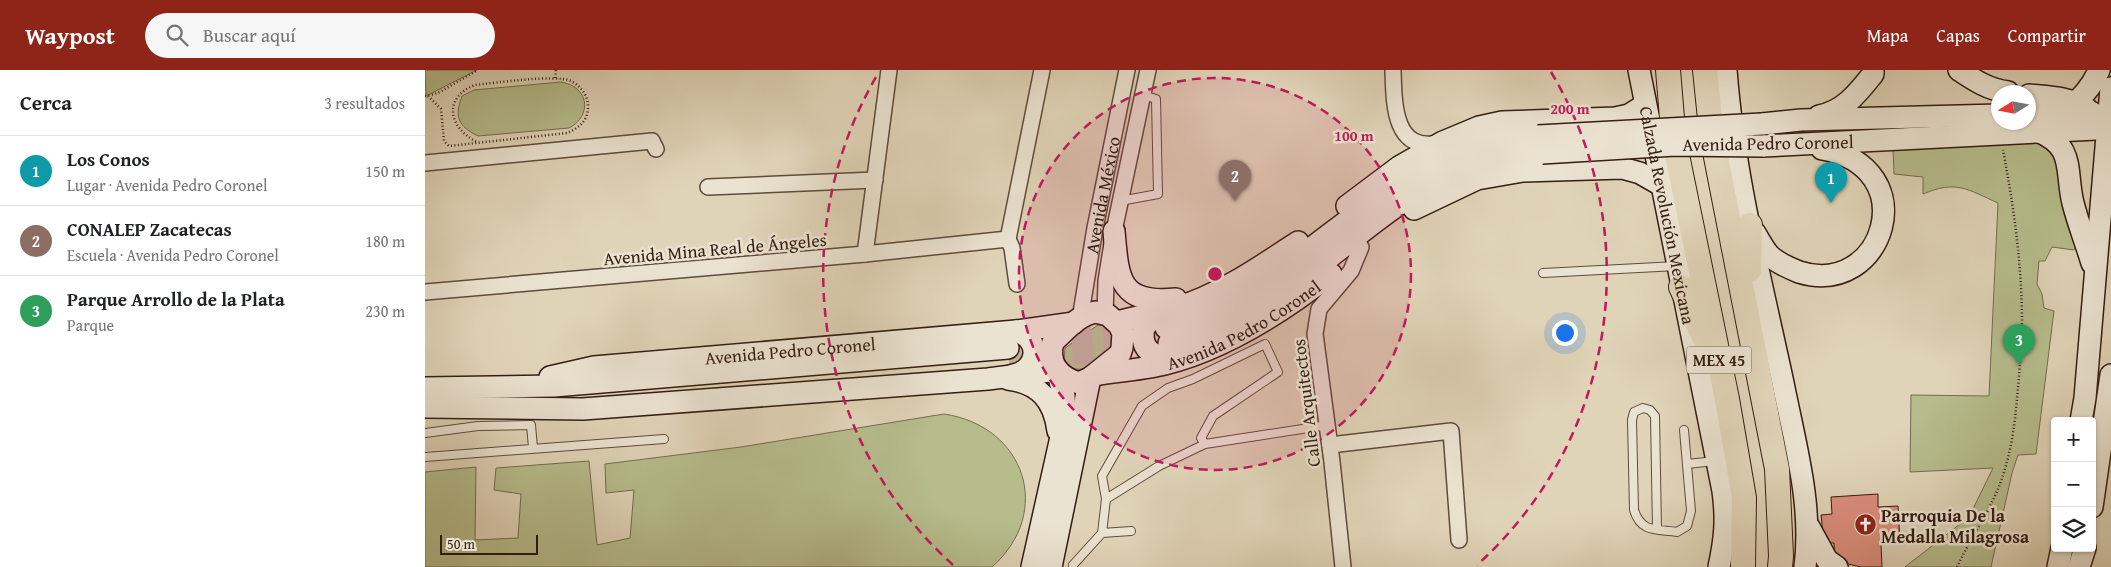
<!DOCTYPE html>
<html lang="es">
<head>
<meta charset="utf-8">
<style>
	:root { --surface:#fff; --page:#f6f6f6; --text:#202124; --muted:#757577; --line:#e0e0e0; --accent:#8f2418 }
	body { margin:0; font-family:"Gentium Book Plus",serif; background:var(--page); color:var(--text) }
	.controls { position:absolute; right:15px; bottom:15px; display:grid; overflow:hidden; border-radius:5px; box-shadow:0 1px 4px #0004 }
	.controls button { width:45px; height:45px; display:grid; place-items:center; padding:0; border:0; border-bottom:1px solid var(--line); background:var(--surface); color:var(--text); font:25px sans-serif }
	.compass { position:absolute; left:1566px; top:15px; width:45px; height:45px; border-radius:50%; background:var(--surface); box-shadow:0 1px 4px #0004; rotate:259deg }
	.scale { position:absolute; left:15px; bottom:12px; width:98px; box-sizing:border-box; padding-left:5px; border:2px solid #341d13; border-top:0; font-size:14px; line-height:18px; white-space:nowrap; color:#341d13; -webkit-text-stroke:4px #ebe3d1; paint-order:stroke }
	.you { position:absolute; left:1139px; top:262px; width:18px; height:18px; margin:-12px; border:4px solid #fff; border-radius:50%; background:#1a73e8; box-shadow:0 0 0 8px #1a73e833 }
	.badge { display:grid; place-items:center; width:32px; height:32px; border-radius:50%; background:var(--accent); color:#fff; font-size:16px; font-weight:700 }
	.pin { position:absolute; translate:-50% -41px; filter:drop-shadow(0 1px 2px #0008) }
	.pin::after { content:''; position:absolute; top:26px; width:18px; height:15px; background:inherit; clip-path:polygon(0 0,100% 0,50% 100%) }
	.list { margin:0; padding:0; list-style:none }
	h2 { display:flex; justify-content:space-between; align-items:center; height:65px; margin:0; padding:0 20px; font-size:21px }
	h2 small { font-size:16px; font-weight:400; color:var(--muted) }
	.list li { display:grid; grid-template-columns:32px 1fr auto; gap:15px; align-items:center; box-sizing:border-box; height:70px; padding:0 20px; border-top:1px solid var(--line) }
	.list b { display:block; font-size:19px; white-space:nowrap }
	.list p { margin:0; font-size:16px; white-space:nowrap; color:var(--muted) }
	.list em { font-size:16px; font-style:normal; color:var(--muted) }
	.icon { flex:none; width:28px; height:28px; fill:none; stroke:currentColor; stroke-width:2; stroke-linecap:round; stroke-linejoin:round }
	.map { position:relative; flex:none; width:1686px; height:497px; overflow:hidden }
	header { display:flex; align-items:center; gap:30px; box-sizing:border-box; height:70px; padding:0 25px; background:var(--accent); color:#fff }
	header strong { font-size:24px }
	nav { display:flex; gap:28px; margin-inline-start:auto; font-size:18px }
	.search { width:350px; height:45px; background:var(--page); display:flex; align-items:center; gap:12px; box-sizing:border-box; padding:0 18px; border-radius:28px; color:var(--muted); font-size:19px }
	main { display:flex }
	aside { flex:1; background:var(--surface) }
	.map>svg:first-child { display:block }
	.green { fill:#b6bc8c; stroke:#756c50 }
	.building { fill:#db8e7d; stroke:#341d13 }
	.lines { fill:none; stroke-linecap:round; stroke-linejoin:round }
	.secondary-tunnel { stroke:#beaf97; stroke-width:21; stroke-dasharray:21 11; stroke-linecap:butt }
	.lane-casing { stroke:#5f4b3c; stroke-width:10 }
	.street-casing { stroke:#5f4b3c; stroke-width:18 }
	.secondary-casing { stroke:#341d13; stroke-width:24 }
	.primary-casing { stroke:#341d13; stroke-width:26 }
	.path { stroke:#341d13; stroke-width:2.5; stroke-dasharray:1 2.5; stroke-linecap:butt }
	.lane { stroke:#ebe3d1; stroke-width:8 }
	.street { stroke:#ebe3d1; stroke-width:15 }
	.secondary { stroke:#ebe3d1; stroke-width:21 }
	.primary { stroke:#e0d4b8; stroke-width:24 }
	.secondary-bridge-casing { stroke:#341d13; stroke-width:24; stroke-linecap:butt }
	.secondary-bridge { stroke:#ebe3d1; stroke-width:21 }
	.ring { fill:none; stroke:#c2185b; stroke-width:2.5; stroke-dasharray:9 6 }
	.labels { text-anchor:middle; dominant-baseline:central; stroke-width:5; stroke-linejoin:round; paint-order:stroke }
	.shield { fill:#ebe3d1; stroke:#6b584c; stroke-width:1 }
	.shield-label { font-size:16px; font-weight:bold; fill:#341d13 }
	.street-label { font-size:18px; fill:#341d13; stroke:#ebe3d1 }
	.poi-label { font-size:18px; font-weight:bold; fill:#341d13; stroke:#ebe3d1; text-anchor:start }
	.centre { fill:#c2185b; stroke:#ebe3d1; stroke-width:2.5 }
	.ring-label { font-size:15px; text-anchor:middle; font-weight:bold; fill:#c2185b; stroke:#ebe3d1; stroke-width:5; stroke-linejoin:round; paint-order:stroke }
</style>
</head>
<body>
<header>
<strong>Waypost</strong>
<div class="search"><svg class="icon" aria-label="search" viewBox="0 0 24 24"><circle cx="10" cy="10" r="6"/><path d="M15 15l6 6"/></svg>Buscar aquí</div>
<nav><a>Mapa</a><a>Capas</a><a>Compartir</a></nav>
</header>
<main>
<aside>
<h2>Cerca<small>3 resultados</small></h2>
<ul class="list">
<li><span class="badge" style="background:#0f9aa8">1</span><div><b>Los Conos</b><p>Lugar · Avenida Pedro Coronel</p></div><em>150 m</em></li>
<li><span class="badge" style="background:#8d6e63">2</span><div><b>CONALEP Zacatecas</b><p>Escuela · Avenida Pedro Coronel</p></div><em>180 m</em></li>
<li><span class="badge" style="background:#2e9e5b">3</span><div><b>Parque Arrollo de la Plata</b><p>Parque</p></div><em>230 m</em></li>
</ul>
</aside>
<div class="map">
<svg width="1686" height="497" viewBox="0 0 1686 497">
	<rect width="100%" height="100%" fill="#e0d4b8"/>
	<filter id="stains"><feTurbulence type="fractalNoise" baseFrequency=".004" numOctaves="4"/><feColorMatrix values="0 0 0 0 .2 0 0 0 0 .09 0 0 0 0 .02 0 0 0 .5 -.17"/></filter>
	<radialGradient id="worn" r=".72"><stop offset=".6" stop-color="#630" stop-opacity="0"/><stop offset="1" stop-color="#630" stop-opacity=".3"/></radialGradient>
	<path class="green" d="M0,0H52L1,26Z
		M136,12C140,13 145,14 148,16C166,27 162,49 144,58L53,66C33,56 29,47 37,26L49,20Z
		M1611,68L1627,75L1653,172L1649,180L1627,177L1620,191H1614L1612,214L1617,224L1619,238L1629,241L1611,384L1593,385L1587,403L1566,497H1480L1544,447L1568,398L1485,402L1486,325L1564,326L1573,133C1542,119 1531,110 1498,124V107L1469,104L1468,75Z
		M673,255H681L688,260L689,277C674,288 654,313 639,290L640,278Z
		M519,344C600,356 629,442 567,497H0V402L51,397L50,470L93,468L96,424L69,420L71,398L164,391L172,475L205,468L209,420L181,423L180,394L316,377Z"/>
	<path class="building" d="M1453,424V437L1473,436L1475,473L1456,474L1457,497H1436L1410,491L1409,473H1399L1396,445L1407,444L1406,427Z"/>
	<g class="lines">
		<path class="secondary-tunnel" d="M583,278L716,261
			M584,293L737,274"/>
		<defs>
			<path id="lane" d="M695,131L733,124L731,29L718,25
				M1118,203L1252,196
				M0,363L53,356L106,355L108,378
				M0,387L239,369
				M1262,394L1290,391
				M681,429L734,396L780,374L903,355
				M1232,459L1230,346L1225,340L1218,338L1209,342L1207,350L1209,440C1216,463 1232,459 1252,462L1262,456L1266,441L1259,360
				M677,463L706,461
				M648,495L677,463L681,429L677,406L717,336L743,318L768,309L840,274L853,302L788,346L776,368L780,374"/>
			<g id="street">
				<path d="M968,0C969,32 968,83 1014,73"/>
				<path d="M0,93L227,71L231,79"/>
				<path d="M283,117L450,110"/>
				<path d="M583,169L617,0"/>
				<path d="M583,169L587,178L592,214"/>
				<path d="M440,184L464,0"/>
				<path d="M0,222L440,184L583,169"/>
				<path d="M680,245L681,211L689,161L723,0"/>
				<path id="s1" d="M655,249L670,158L702,0"/>
				<path d="M905,375L1026,361L1034,470"/>
				<path d="M918,497L907,392L890,264L894,239L926,201L936,177"/>
			</g>
			<g id="secondary">
				<path id="s2" d="M1214,0L1298,421C1302,450 1300,469 1294,497"/>
				<path d="M1301,0C1309,106 1336,210 1358,313C1370,374 1388,435 1380,497"/>
				<path d="M1534,0C1549,10 1564,20 1583,22"/>
				<path d="M1604,25C1624,27 1644,27 1662,39"/>
				<path d="M1641,39C1655,31 1668,15 1674,0"/>
				<path d="M1604,44L1668,43L1686,58"/>
				<path d="M1394,46C1419,41 1432,24 1448,4V0"/>
				<path d="M1337,54L1376,50L1574,45"/>
				<path d="M1612,61C1651,76 1640,101 1648,133C1653,153 1661,173 1667,193"/>
				<path d="M1338,76L1671,59L1686,52"/>
				<path d="M922,136L974,97L1018,72L1054,57L1077,52L1190,48L1204,45L1220,35"/>
				<path d="M989,139L1052,109L1098,101L1197,98L1215,103L1236,115"/>
				<path d="M689,161C693,209 694,235 751,229"/>
				<path d="M1330,163C1334,170 1339,179 1344,185C1352,193 1364,198 1374,202C1459,229 1501,97 1397,79"/>
				<path d="M671,242L683,245L694,255L698,263L697,278L695,284L665,308L654,313C634,307 622,293 628,272C640,261 654,244 671,242Z"/>
				<path d="M738,243L729,247L719,257C714,282 730,288 751,287"/>
				<path d="M692,252C711,247 732,243 751,238C795,225 835,197 873,172"/>
				<path d="M741,258C759,253 777,247 795,239C825,225 853,203 880,183C927,147 974,110 1028,85C1055,73 1084,68 1113,66"/>
				<path d="M744,273C794,260 838,236 880,206C930,169 981,121 1039,98C1064,88 1091,85 1117,83"/>
				<path d="M588,305C614,300 617,269 591,261"/>
				<path id="s3" d="M669,305C688,302 708,300 726,297C790,285 856,243 906,204"/>
				<path id="s4" d="M125,307L169,297L591,261L649,253"/>
				<path d="M583,309C614,313 629,330 633,361"/>
				<path d="M0,318L129,316L583,278"/>
				<path d="M0,337L158,339L563,309L632,300L639,326L640,349L607,497"/>
				<path d="M1656,351L1660,328L1686,18"/>
				<path d="M1667,437L1686,305"/>
				<path d="M1384,457L1402,490L1412,497"/>
				<path d="M626,497L665,308"/>
				<path d="M1633,497L1637,478"/>
				<path d="M1654,497L1660,478"/>
			</g>
			<path id="primary" d="M1243,0L1247,48
				M1280,0L1285,49
				M1252,85L1302,329L1319,428L1318,497
				M1291,87L1352,399L1356,486L1355,497
				M1324,200L1325,155
				M1256,217L1279,267"/>
		</defs>
		<use href="#lane" class="lane-casing"/>
		<use href="#street" class="street-casing"/>
		<use href="#secondary" class="secondary-casing"/>
		<use href="#primary" class="primary-casing"/>
		<path class="path" d="M130,8L131,0
			M0,26L13,23L53,0
			M3,26L16,39L19,71L24,76L142,63C152,59 162,52 163,39C164,27 157,17 146,11C131,4 69,13 50,15C17,28 24,58 52,72
			M1532,497C1547,465 1569,436 1579,402C1589,371 1591,339 1594,307C1595,290 1597,272 1597,254C1597,195 1589,138 1578,80"/>
		<use href="#lane" class="lane"/>
		<use href="#street" class="street"/>
		<use href="#secondary" class="secondary"/>
		<use href="#primary" class="primary"/>
		<defs>
			<path id="secondary-bridge" d="M1113,66L1337,54
				M1117,83L1250,75L1338,76"/>
		</defs>
		<use href="#secondary-bridge" class="secondary-bridge-casing"/>
		<use href="#secondary-bridge" class="secondary-bridge"/>
	</g>
	<circle cx="790" cy="204" r="196" fill="#c2185b" fill-opacity=".12"/>
	<g class="ring">
		<circle cx="790" cy="204" r="196"/>
		<path d="M528 495A392 392 0 0 1 454 2M1126 2A392 392 0 0 1 1052 495"/>
	</g>
	<defs>
		<symbol id="church-disc" viewBox="-11 -11 22 22"><circle r="9.5" fill="#8f2418" stroke="#ebe3d1"/><path d="M-1.2-6h2.4v3.5h3.3v2.4h-3.3V6h-2.4V-.1h-3.3v-2.4h3.3Z" fill="#fff"/></symbol>
	</defs>
	<g fill-rule="evenodd">
		<use href="#church-disc" x="1428" y="442" width="25" height="25"/>
	</g>
	<g class="labels">
		<rect class="shield" x="1261.5" y="276.5" width="65" height="27" rx="4"/>
		<g class="shield-label">
			<text x="1294" y="290">MEX 45</text>
		</g>
		<g class="street-label">
			<text transform="translate(1343 73) rotate(-1)">Avenida Pedro Coronel</text>
			<text stroke="none"><textPath href="#s1" startOffset="126">Avenida México</textPath></text>
			<text stroke="none"><textPath href="#s2" startOffset="148">Calzada Revolución Mexicana</textPath></text>
			<text transform="translate(290 179) rotate(-5)">Avenida Mina Real de Ángeles</text>
			<text stroke="none"><textPath href="#s3" startOffset="160">Avenida Pedro Coronel</textPath></text>
			<text stroke="none"><textPath href="#s4" startOffset="242">Avenida Pedro Coronel</textPath></text>
			<text transform="translate(881 333) rotate(-97)">Calle Arquitectos</text>
		</g>
		<g class="poi-label">
			<text x="1456" y="445">Parroquia De la<tspan x="1456" dy="21">Medalla Milagrosa</tspan></text>
		</g>
	</g>
	<circle cx="790" cy="204" r="8" class="centre"/>
	<g class="ring-label">
		<text x="1145" y="44">200 m</text>
		<text x="929" y="71">100 m</text>
	</g>
	<rect width="100%" height="100%" filter="url(#stains)"/>
	<rect width="100%" height="100%" fill="url(#worn)"/>
</svg>
<div class="controls">
<button>+</button>
<button>−</button>
<button><svg class="icon" aria-label="layers" viewBox="0 0 24 24"><path d="M12 4l9 5-9 5-9-5zM3 14l9 5 9-5"/></svg></button>
</div>
<svg class="compass" viewBox="-18 -18 36 36"><path d="M0-13l5 13h-10z" fill="#e53935"/><path d="M0 13l5-13h-10z" fill="#757577"/></svg>
<div class="scale">50 m</div>
<div class="you"></div>
<div class="pin badge" style="left:1406px;top:133px;background:#0f9aa8">1</div>
<div class="pin badge" style="left:810px;top:131px;background:#8d6e63">2</div>
<div class="pin badge" style="left:1594px;top:295px;background:#2e9e5b">3</div>
</div>
</main>
</body>
</html>
